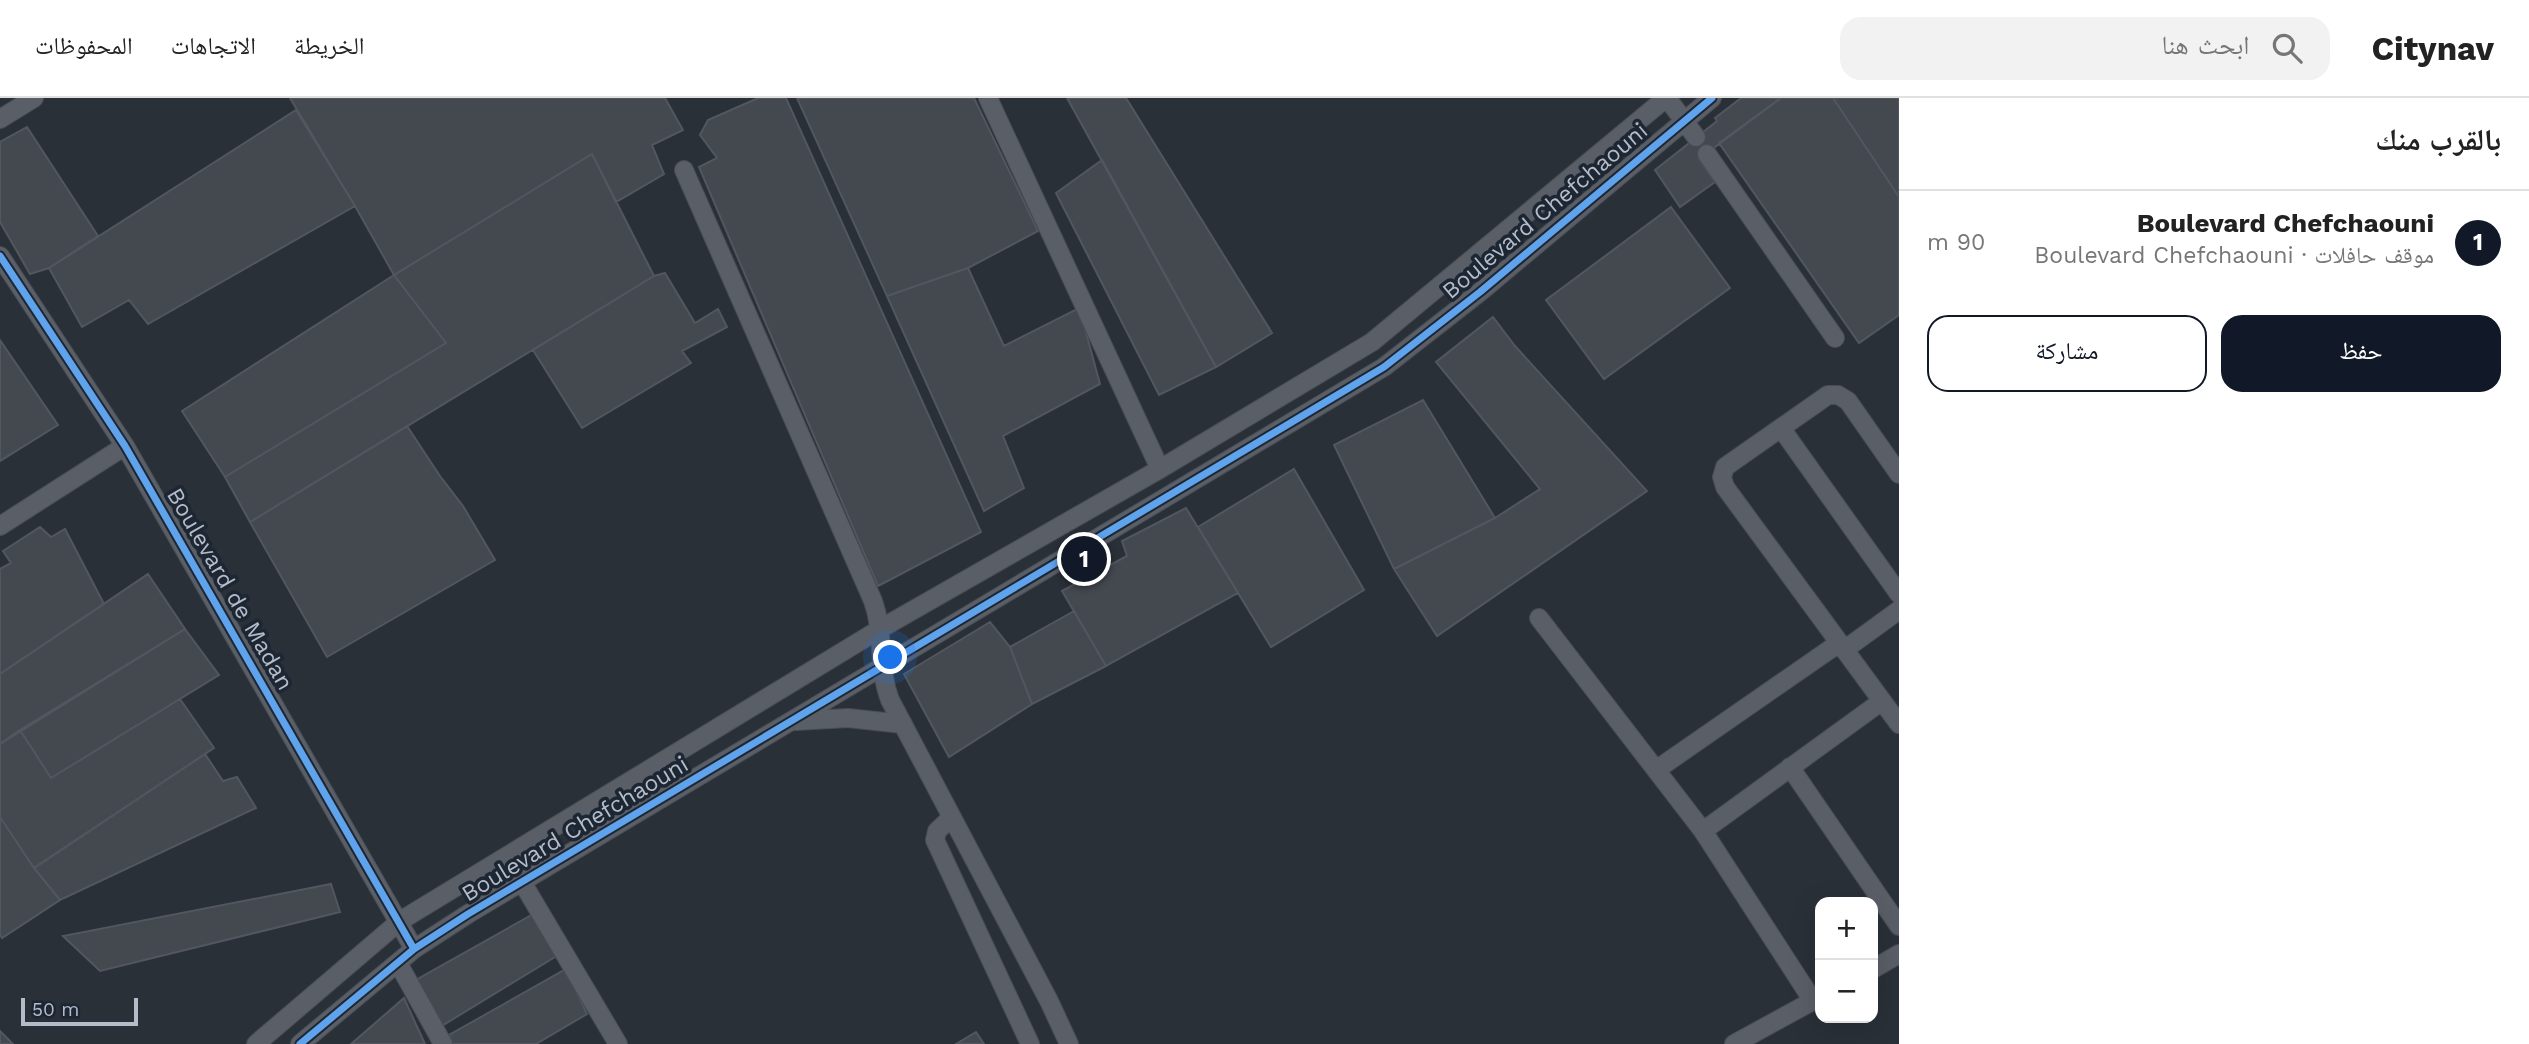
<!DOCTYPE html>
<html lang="ar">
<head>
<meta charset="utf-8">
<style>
	:root { --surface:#fff; --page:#f2f2f2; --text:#222; --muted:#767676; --line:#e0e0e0; --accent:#111827 }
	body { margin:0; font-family:"Work Sans","Noto Naskh Arabic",sans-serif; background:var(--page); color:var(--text); direction:rtl }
	.controls { position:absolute; right:21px; bottom:21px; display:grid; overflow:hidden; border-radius:14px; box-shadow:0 7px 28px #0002 }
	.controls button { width:63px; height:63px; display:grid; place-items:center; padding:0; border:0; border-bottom:2px solid var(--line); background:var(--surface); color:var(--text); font:35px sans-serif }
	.scale { position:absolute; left:21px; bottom:18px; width:117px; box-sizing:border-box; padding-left:7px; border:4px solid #b4bcc9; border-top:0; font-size:19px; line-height:24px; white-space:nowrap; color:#b4bcc9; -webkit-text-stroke:5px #1d2633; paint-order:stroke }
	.you { position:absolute; left:891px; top:560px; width:24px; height:24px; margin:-18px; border:5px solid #fff; border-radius:50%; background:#1a73e8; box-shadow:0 0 0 10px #1a73e833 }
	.badge { display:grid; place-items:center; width:46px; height:46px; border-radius:50%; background:var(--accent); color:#fff; font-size:23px; font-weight:700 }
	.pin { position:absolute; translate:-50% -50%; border:4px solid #fff; box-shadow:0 2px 7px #0006 }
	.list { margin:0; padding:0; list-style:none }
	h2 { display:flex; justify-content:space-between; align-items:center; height:91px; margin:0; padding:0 28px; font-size:30px }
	h2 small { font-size:23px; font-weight:400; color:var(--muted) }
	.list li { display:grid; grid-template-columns:46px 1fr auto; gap:21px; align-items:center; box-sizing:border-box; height:105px; padding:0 28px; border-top:2px solid var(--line) }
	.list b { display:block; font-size:26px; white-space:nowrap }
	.list p { margin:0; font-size:23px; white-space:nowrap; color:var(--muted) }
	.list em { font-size:23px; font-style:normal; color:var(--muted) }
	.actions { display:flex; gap:14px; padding:21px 28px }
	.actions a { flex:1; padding:16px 0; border:2px solid var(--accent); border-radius:21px; text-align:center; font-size:24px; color:var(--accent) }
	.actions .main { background:var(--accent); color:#fff }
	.icon { flex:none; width:38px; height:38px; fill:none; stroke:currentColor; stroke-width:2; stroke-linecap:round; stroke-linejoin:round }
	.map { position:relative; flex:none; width:1899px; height:946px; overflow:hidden; direction:ltr }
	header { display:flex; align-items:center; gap:42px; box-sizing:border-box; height:98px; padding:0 35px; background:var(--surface); border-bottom:2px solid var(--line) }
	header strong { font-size:33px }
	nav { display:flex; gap:38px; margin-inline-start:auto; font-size:24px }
	.search { width:490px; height:63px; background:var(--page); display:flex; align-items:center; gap:18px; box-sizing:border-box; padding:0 24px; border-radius:21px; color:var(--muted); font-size:26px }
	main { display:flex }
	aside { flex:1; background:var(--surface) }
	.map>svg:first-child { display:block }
	.building { fill:#444950; stroke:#52575f; stroke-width:2 }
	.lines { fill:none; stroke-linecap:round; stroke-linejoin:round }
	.minor-casing { stroke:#484c53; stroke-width:20 }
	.minor { stroke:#5a5e66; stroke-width:18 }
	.cycleway-casing { stroke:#1d2633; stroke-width:11 }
	.cycleway { stroke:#60a3ed; stroke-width:7 }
	.labels { text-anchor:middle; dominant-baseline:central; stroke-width:7; stroke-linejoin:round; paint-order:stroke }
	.street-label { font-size:23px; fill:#b4bcc9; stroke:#1d2633 }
</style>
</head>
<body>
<header>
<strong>Citynav</strong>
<div class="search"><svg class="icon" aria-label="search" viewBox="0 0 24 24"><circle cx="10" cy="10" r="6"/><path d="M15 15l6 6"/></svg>ابحث هنا</div>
<nav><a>الخريطة</a><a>الاتجاهات</a><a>المحفوظات</a></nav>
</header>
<main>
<aside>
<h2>بالقرب منك<small></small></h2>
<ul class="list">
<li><span class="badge">1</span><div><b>Boulevard Chefchaouni</b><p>موقف حافلات · Boulevard Chefchaouni</p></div><em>90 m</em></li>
</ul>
<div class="actions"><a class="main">حفظ</a><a>مشاركة</a></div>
</aside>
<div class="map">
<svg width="1899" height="946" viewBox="0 0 1899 946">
	<rect width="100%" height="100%" fill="#2a3038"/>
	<path class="building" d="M290,0H665L683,32L652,47L664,76L616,104L592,56L394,177L355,108Z
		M758,0H786L981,434L878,488L699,69L717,60L700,37L708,22Z
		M797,0H974L1038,133L968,170L887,198Z
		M1067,0H1126L1272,235L1216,269Z
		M1741,0H1781L1699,61L1715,84L1680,109L1655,72L1717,23L1715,20Z
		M1781,0H1833L1899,99V217L1859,245L1719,45Z
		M1833,0H1899V99Z
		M296,12L355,108L148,226L129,202L82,229L49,170Z
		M27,29L98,138L49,170L30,176L0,124V44Z
		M592,56L654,178L250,424L225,379L446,245L394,177Z
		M1102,62L1216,269L1159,297L1056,95Z
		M1671,109L1730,190L1604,281L1546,202Z
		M968,170L1004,248L1077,211L1084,227L1100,286L1003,338L1024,390L984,413L887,198Z
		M665,175L695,225L718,211L727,229L682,253L691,265L582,330L533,252L654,178Z
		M394,177L446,245L225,379L182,313Z
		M1493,219L1515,248L1647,393L1437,538L1394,471L1495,420L1540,391L1436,264Z
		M0,242L58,327L0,363Z
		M1423,302L1495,420L1394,471L1334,347Z
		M407,328L440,378L463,408L495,462L327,559L250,424Z
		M1294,371L1364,492L1271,549L1198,429Z
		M1186,410L1238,495L1106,568L1062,493L1127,458L1122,443Z
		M40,429L51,439L65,431L104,506L0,576V471L11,465L3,453Z
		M148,476L185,531L0,646V576Z
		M1074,513L1106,568L1032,606L1010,549Z
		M990,524L1010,549L1032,606L949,659L904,576Z
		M185,531L219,577L51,680L20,632Z
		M180,601L214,650L34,770L0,719V646L20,632L51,680Z
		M205,656L223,683L237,679L256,710L60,802L34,770Z
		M0,719L34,770L60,802L2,840L0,837Z
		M331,786L340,814L100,873L63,838Z
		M535,815L560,856L440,929L416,882Z
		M566,871L587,916L536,946H453L449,937Z
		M404,900L425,946H351Z
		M0,933L13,946H0Z
		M976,934L984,946H956Z"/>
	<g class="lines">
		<defs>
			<path id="minor" d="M988,0L1160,371
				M1667,0L1696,39
				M0,21L34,0
				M1707,56L1835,240
				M684,72L873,503C885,536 877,568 890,602L1049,903L1069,946
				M0,158L125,348L414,851
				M1781,330L1899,496
				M1899,376L1848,303L1838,297H1828L1725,369L1722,379L1725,389L1899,626
				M0,428L125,348
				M1539,520L1703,733L1813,903
				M1844,552L1899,512
				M796,623L848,620L903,626
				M1790,669L1899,828
				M1656,672L1839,545
				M952,719L937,733L935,742L1030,946
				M1703,733L1882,603
				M522,784L618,946
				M398,865L443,946
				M1873,871L1899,856
				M256,946L400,823L880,531L1160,371L1372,244L1666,0
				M300,946L414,851L468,816L1384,269L1480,194L1712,0
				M1734,946L1820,899"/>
		</defs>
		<use href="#minor" class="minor-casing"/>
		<use href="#minor" class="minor"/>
		<defs>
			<path id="cycleway" d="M0,158L125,348L414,851
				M300,946L414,851L468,816L1384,269L1480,194L1712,0"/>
		</defs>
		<use href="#cycleway" class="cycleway-casing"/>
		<use href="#cycleway" class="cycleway"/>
	</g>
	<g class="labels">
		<g class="street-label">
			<text transform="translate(1545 113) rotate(-40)">Boulevard Chefchaouni</text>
			<text transform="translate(230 491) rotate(60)">Boulevard de Madan</text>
			<text transform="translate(575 731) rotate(-31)">Boulevard Chefchaouni</text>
		</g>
	</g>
</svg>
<div class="controls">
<button>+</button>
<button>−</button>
</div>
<div class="scale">50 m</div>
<div class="you"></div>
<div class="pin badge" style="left:1084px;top:461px">1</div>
</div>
</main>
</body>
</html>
